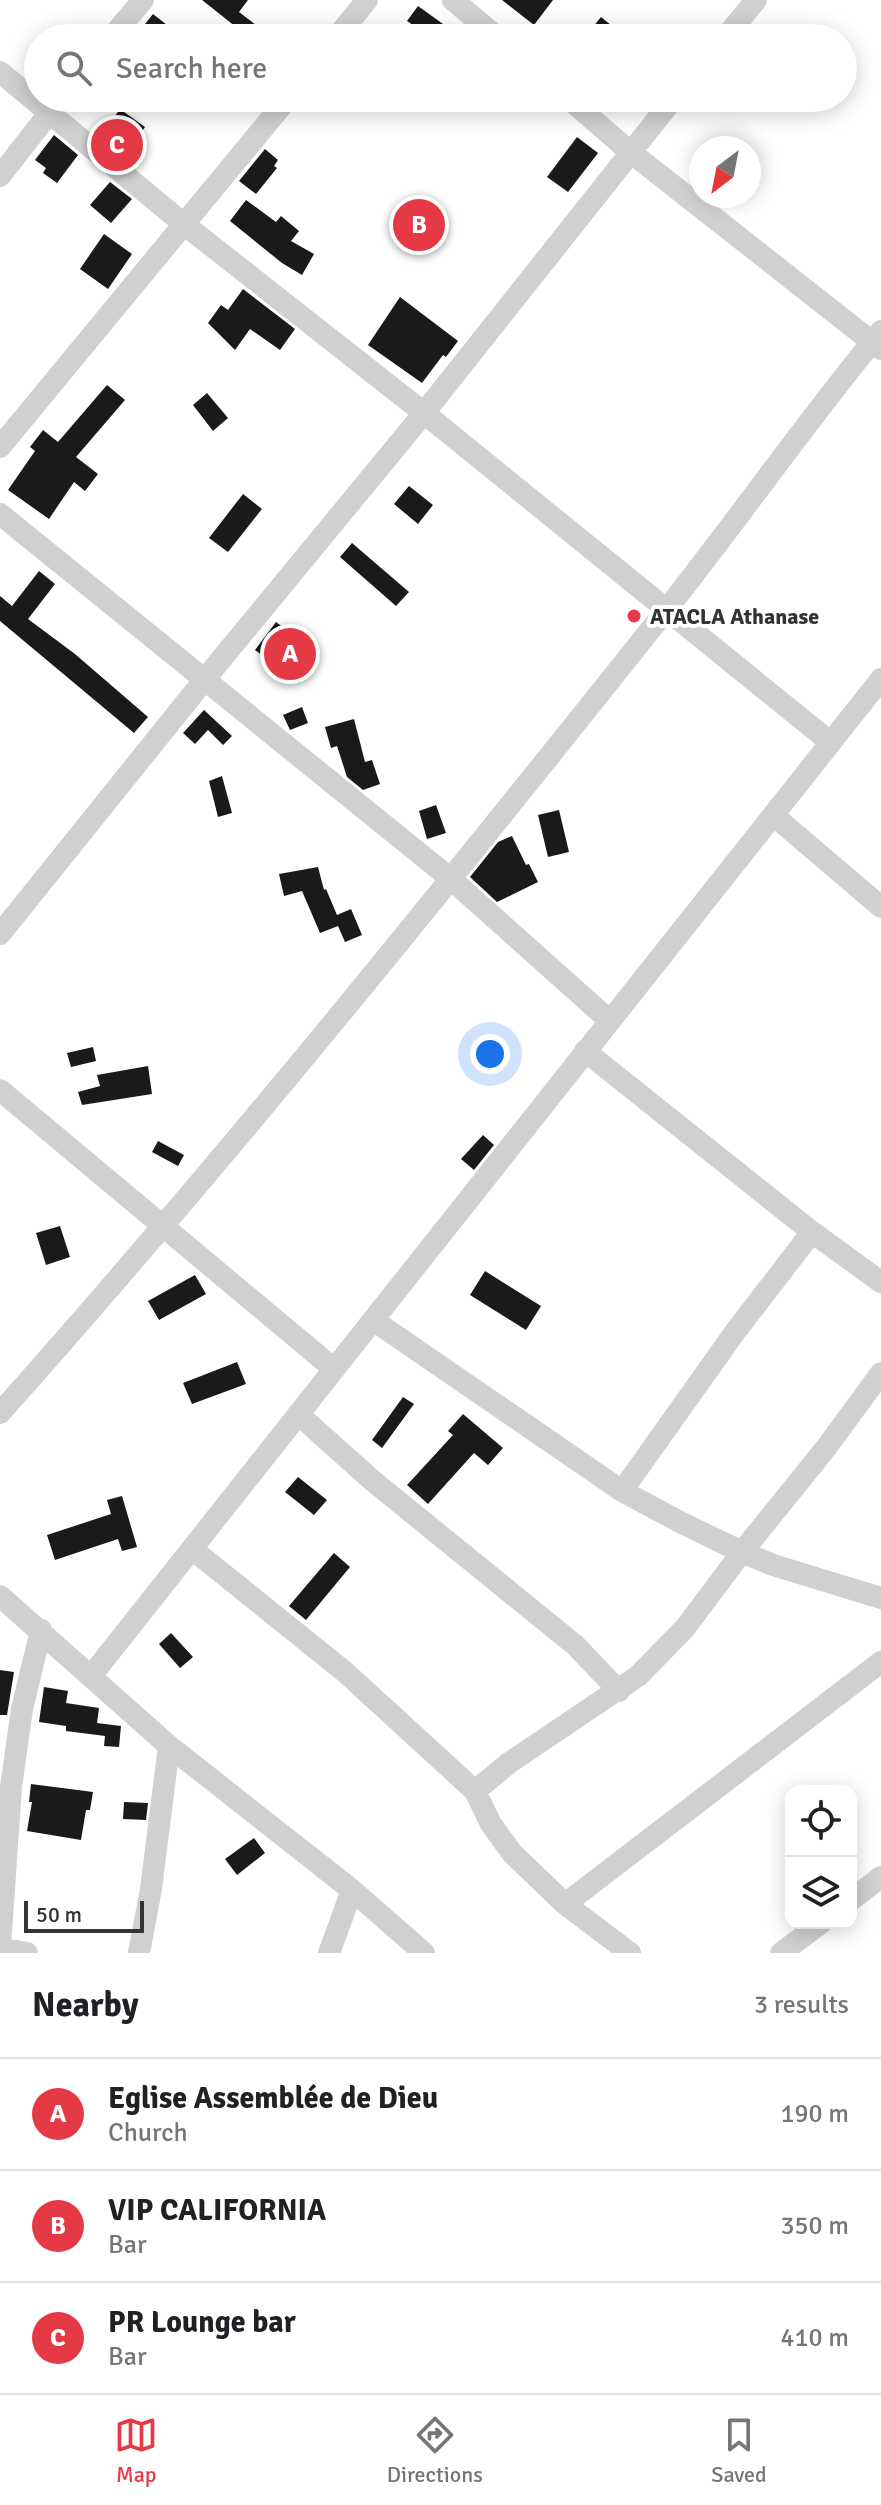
<!DOCTYPE html>
<html lang="en">
<head>
<meta charset="utf-8">
<style>
	:root { --surface:#fff; --page:#f6f6f6; --text:#202124; --muted:#757577; --line:#e0e0e0; --accent:#e63946 }
	body { margin:0; font-family:Signika,sans-serif; background:var(--page); color:var(--text) }
	.controls { position:absolute; right:24px; bottom:24px; display:grid; overflow:hidden; border-radius:16px; box-shadow:0 4px 20px #0003 }
	.controls button { width:72px; height:72px; display:grid; place-items:center; padding:0; border:0; border-bottom:2px solid var(--line); background:var(--surface); color:var(--text); font:40px sans-serif }
	.compass { position:absolute; left:689px; top:136px; width:72px; height:72px; border-radius:50%; background:var(--surface); box-shadow:0 4px 20px #0003; rotate:212deg }
	.scale { position:absolute; left:24px; bottom:20px; width:120px; box-sizing:border-box; padding-left:8px; border:4px solid #333; border-top:0; font-size:22px; line-height:28px; white-space:nowrap; color:#333; -webkit-text-stroke:6px #fff; paint-order:stroke }
	.you { position:absolute; left:490px; top:1054px; width:28px; height:28px; margin:-20px; border:6px solid #fff; border-radius:50%; background:#1a73e8; box-shadow:0 0 0 12px #1a73e833 }
	.badge { display:grid; place-items:center; width:52px; height:52px; border-radius:50%; background:var(--accent); color:#fff; font-size:26px; font-weight:700 }
	.pin { position:absolute; translate:-50% -50%; border:4px solid #fff; box-shadow:0 2px 8px #0006 }
	.list { margin:0; padding:0; list-style:none }
	h2 { display:flex; justify-content:space-between; align-items:center; height:104px; margin:0; padding:0 32px; font-size:34px }
	h2 small { font-size:26px; font-weight:400; color:var(--muted) }
	.list li { display:grid; grid-template-columns:52px 1fr auto; gap:24px; align-items:center; box-sizing:border-box; height:112px; padding:0 32px; border-top:2px solid var(--line) }
	.list b { display:block; font-size:30px; white-space:nowrap }
	.list p { margin:0; font-size:26px; white-space:nowrap; color:var(--muted) }
	.list em { font-size:26px; font-style:normal; color:var(--muted) }
	.icon { flex:none; width:44px; height:44px; fill:none; stroke:currentColor; stroke-width:2; stroke-linecap:round; stroke-linejoin:round }
	.map { position:relative; flex:none; width:881px; height:1953px; overflow:hidden }
	.search { position:absolute; background:var(--surface); box-shadow:0 4px 20px #0003; left:24px; right:24px; top:24px; height:88px; display:flex; align-items:center; gap:20px; box-sizing:border-box; padding:0 28px; border-radius:44px; color:var(--muted); font-size:30px }
	.sheet { height:440px; background:var(--surface) }
	nav { display:flex; justify-content:space-around; align-items:center; box-sizing:border-box; height:112px; border-top:2px solid var(--line); background:var(--surface); font-size:22px; color:var(--muted) }
	nav a { display:grid; justify-items:center; gap:4px }
	nav .on { color:var(--accent) }
	.map>svg:first-child { display:block }
	.building { fill:#1a1a1a }
	.lines { fill:none; stroke-linecap:round; stroke-linejoin:round }
	.minor { stroke:#d0d0d0; stroke-width:22 }
	.poi-dot { fill:#e63946; stroke:#fff; stroke-width:3 }
	.labels { text-anchor:middle; dominant-baseline:central; stroke-width:8; stroke-linejoin:round; paint-order:stroke }
	.poi-label { font-size:22px; font-weight:bold; fill:#333; stroke:#fff; text-anchor:start }
</style>
</head>
<body>
<div class="map">
<svg width="881" height="1953" viewBox="0 0 881 1953">
	<rect width="100%" height="100%" fill="#fff"/>
	<path class="building" d="M202,0H248L239,12L260,28L252,38H227L236,27Z
		M502,0H553L534,25Z
		M418,6L443,24L432,38L407,21Z
		M153,14L167,25L156,38H134Z
		M601,17L627,38H584Z
		M120,109L145,127L125,155L100,137Z
		M54,135L78,155L57,183L43,173L46,168L35,160Z
		M577,137L598,153L568,192L547,177Z
		M265,149L278,160L274,166L277,168L256,194L239,181Z
		M110,182L132,199L111,223L90,205Z
		M246,200L276,222L281,216L299,231L291,241L314,254L302,275L282,263L230,221Z
		M104,234L132,254L108,289L80,269Z
		M243,289L295,329L280,350L250,329L235,350L208,323L221,305L228,310Z
		M400,297L458,341L446,357L443,355L422,383L368,345Z
		M107,385L125,400L76,457L98,474L85,491L74,482L49,519L8,490L35,451L30,447L43,430L58,442Z
		M207,393L228,418L213,431L193,405Z
		M409,486L433,505L418,524L394,504Z
		M243,494L262,509L228,552L209,538Z
		M352,543L409,592L396,606L340,557Z
		M39,571L55,584L28,619L75,654L148,717L134,733L0,621V596L12,606Z
		M276,622L320,655L299,683L255,650Z
		M302,707L308,723L290,730L283,715Z
		M204,710L232,736L223,745L208,730L195,744L183,733Z
		M354,719L365,762L372,760L380,784L363,790L347,777L337,746L331,748L325,727Z
		M222,776L232,813L218,817L209,781Z
		M436,805L446,833L427,839L419,811Z
		M559,810L569,852L548,857L538,815Z
		M512,836L526,865L529,864L538,882L497,902L470,877L498,842Z
		M318,867L324,890L326,889L337,915L351,909L362,935L345,942L338,926L320,933L302,891L284,896L279,874Z
		M93,1047L96,1061L71,1067L67,1053Z
		M148,1066L152,1094L82,1105L78,1092L100,1086L97,1075Z
		M483,1135L494,1145L474,1170L461,1159Z
		M158,1141L184,1155L178,1166L152,1152Z
		M60,1226L70,1257L46,1265L36,1233Z
		M485,1271L541,1306L526,1330L470,1295Z
		M195,1275L206,1294L159,1320L148,1301Z
		M237,1362L246,1384L192,1404L183,1383Z
		M403,1397L414,1404L382,1448L372,1440Z
		M463,1414L503,1448L488,1465L474,1453L428,1504L407,1485L453,1435L448,1431Z
		M298,1477L327,1500L314,1515L285,1492Z
		M122,1496L137,1547L122,1551L118,1539L55,1560L47,1535L111,1514L107,1500Z
		M334,1553L350,1567L306,1620L289,1606Z
		M171,1633L193,1657L180,1668L159,1644Z
		M0,1670L14,1672L7,1715H0Z
		M44,1687L68,1691L66,1703L99,1708L97,1723L121,1726L119,1747L104,1746L105,1736L66,1731V1726L39,1722Z
		M31,1784L93,1792L90,1810H86L81,1840L27,1831L32,1802H29Z
		M124,1802L148,1803L146,1820L123,1819Z
		M254,1838L265,1853L237,1875L225,1859Z"/>
	<g class="lines">
		<path class="minor" d="M453,0L498,38
			M111,38L143,0
			M336,38L367,0
			M725,38L756,0
			M0,72L185,225L424,413L830,742
			M568,98L629,151L881,349
			M0,176L61,98
			M0,447L288,98
			M0,514L451,879L610,1021
			M773,815L881,907
			M0,934L205,679L424,413L674,98
			M0,1090L334,1369
			M812,1232L881,1282
			M373,1320L622,1491
			M881,1373L826,1448L742,1552L773,1565L881,1598
			M0,1413C230,1155 447,885 663,614C737,521 805,423 881,331
			M298,1414L373,1481L575,1645L619,1691
			M192,1549L345,1672L475,1791L491,1824L512,1853L565,1904L630,1953
			M0,1596L169,1746L352,1890L424,1953
			M91,1676L881,679
			M475,1791L509,1763L638,1676L685,1628L742,1552L680,1522L622,1491L735,1332L812,1232L585,1051
			M851,1900L881,1877
			M565,1904L881,1662
			M0,1947L11,1787L22,1709L41,1630
			M0,1948L27,1953
			M139,1953L151,1889L169,1746
			M329,1953L352,1890
			M781,1953L821,1923"/>
	</g>
	<circle class="poi-dot" cx="634" cy="616" r="8"/>
	<g class="labels">
		<g class="poi-label">
			<text x="650" y="616">ATACLA Athanase</text>
		</g>
	</g>
</svg>
<div class="controls">
<button><svg class="icon" aria-label="locate" viewBox="0 0 24 24"><circle cx="12" cy="12" r="6"/><path d="M12 2v4M12 18v4M2 12h4M18 12h4"/></svg></button>
<button><svg class="icon" aria-label="layers" viewBox="0 0 24 24"><path d="M12 4l9 5-9 5-9-5zM3 14l9 5 9-5"/></svg></button>
</div>
<svg class="compass" viewBox="-18 -18 36 36"><path d="M0-13l5 13h-10z" fill="#e53935"/><path d="M0 13l5-13h-10z" fill="#757577"/></svg>
<div class="scale">50 m</div>
<div class="you"></div>
<div class="pin badge" style="left:290px;top:654px">A</div>
<div class="pin badge" style="left:419px;top:225px">B</div>
<div class="pin badge" style="left:117px;top:145px">C</div>
<div class="search"><svg class="icon" aria-label="search" viewBox="0 0 24 24"><circle cx="10" cy="10" r="6"/><path d="M15 15l6 6"/></svg>Search here</div>
</div>
<section class="sheet">
<h2>Nearby<small>3 results</small></h2>
<ul class="list">
<li><span class="badge">A</span><div><b>Eglise Assemblée de Dieu</b><p>Church</p></div><em>190 m</em></li>
<li><span class="badge">B</span><div><b>VIP CALIFORNIA</b><p>Bar</p></div><em>350 m</em></li>
<li><span class="badge">C</span><div><b>PR Lounge bar</b><p>Bar</p></div><em>410 m</em></li>
</ul>
</section>
<nav>
<a class="on"><svg class="icon" aria-label="map" viewBox="0 0 24 24"><path d="M3 6l6-2 6 2 6-2v14l-6 2-6-2-6 2zM9 4v14M15 6v14"/></svg>Map</a>
<a><svg class="icon" aria-label="directions" viewBox="0 0 24 24"><path d="M12 3l9 9-9 9-9-9zM9 14v-3h6M13 9l2 2-2 2"/></svg>Directions</a>
<a><svg class="icon" aria-label="saved" viewBox="0 0 24 24"><path d="M7 4h10v16l-5-4-5 4z"/></svg>Saved</a>
</nav>
</body>
</html>
